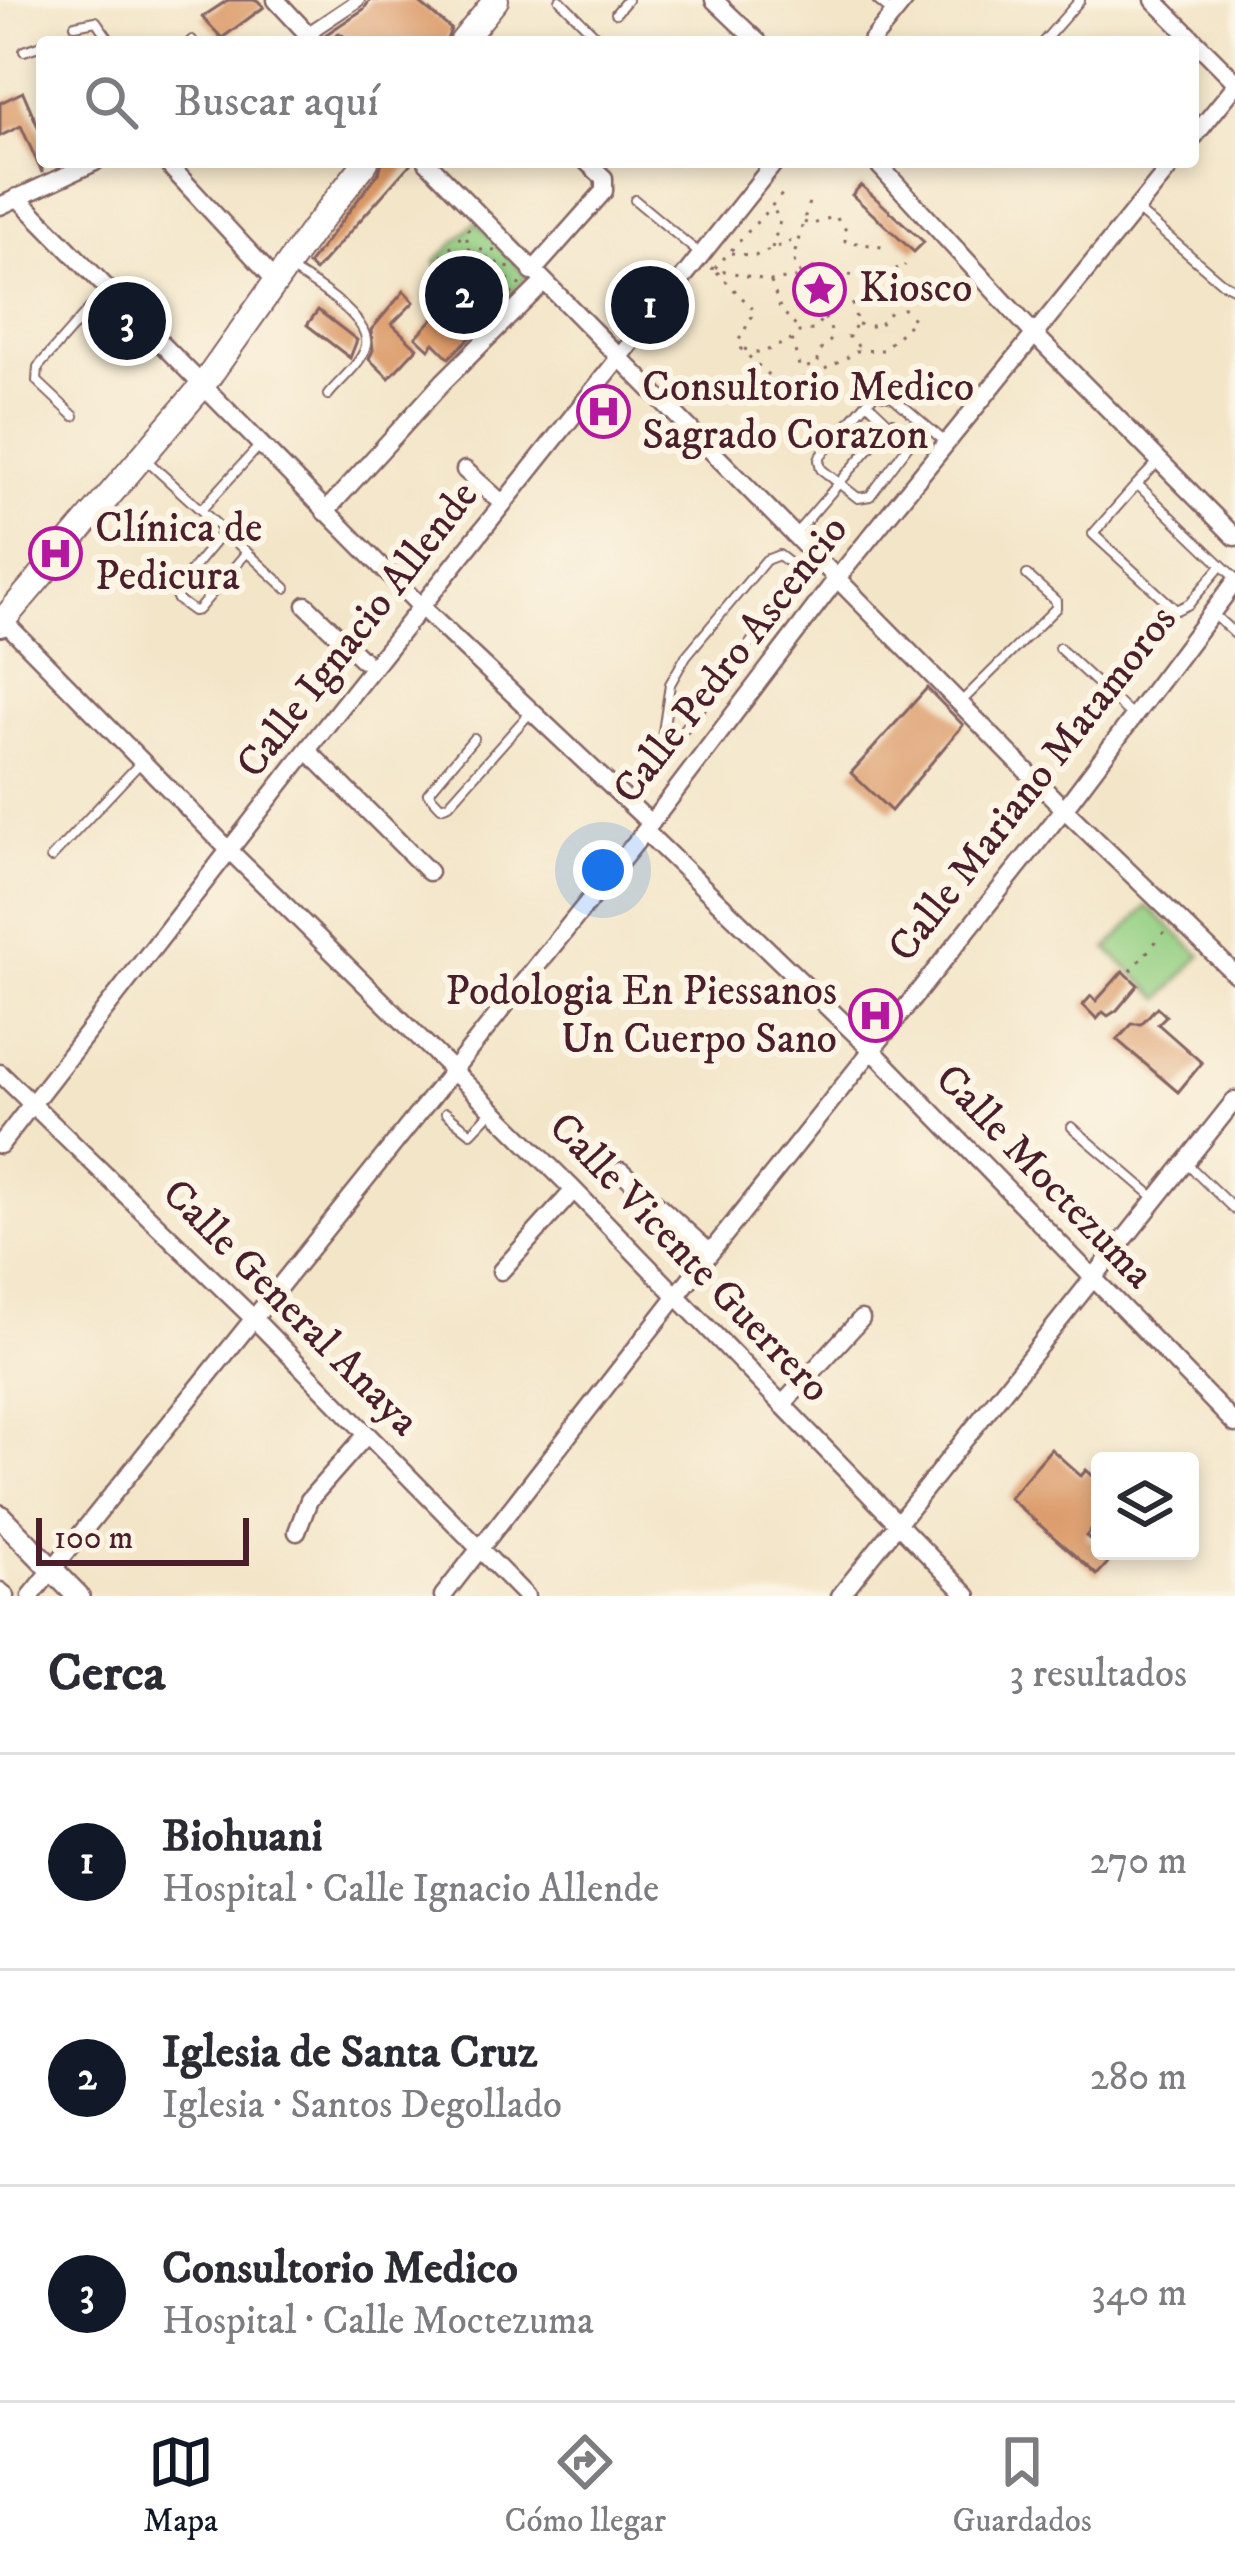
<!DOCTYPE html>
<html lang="es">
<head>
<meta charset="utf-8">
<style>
	:root { --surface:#fff; --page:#f2f2f3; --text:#2b2b33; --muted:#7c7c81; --line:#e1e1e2; --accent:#111827 }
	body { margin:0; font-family:"IM FELL DW Pica",serif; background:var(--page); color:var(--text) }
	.controls { position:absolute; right:36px; bottom:36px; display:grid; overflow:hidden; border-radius:12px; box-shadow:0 6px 18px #0003 }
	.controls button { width:108px; height:108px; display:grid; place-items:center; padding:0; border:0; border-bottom:3px solid var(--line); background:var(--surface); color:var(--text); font:60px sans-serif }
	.scale { position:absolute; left:36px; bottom:30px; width:213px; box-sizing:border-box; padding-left:12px; border:6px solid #4a1f2b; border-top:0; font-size:33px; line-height:42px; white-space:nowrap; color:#4a1f2b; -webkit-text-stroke:9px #fcf5e5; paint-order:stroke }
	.you { position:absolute; left:603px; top:870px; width:42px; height:42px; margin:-30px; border:9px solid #fff; border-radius:50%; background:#1a73e8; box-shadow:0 0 0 18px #1a73e833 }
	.badge { display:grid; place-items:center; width:78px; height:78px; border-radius:50%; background:var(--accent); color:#fff; font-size:39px; font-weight:700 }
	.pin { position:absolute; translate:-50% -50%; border:6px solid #fff; box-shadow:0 3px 12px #0006 }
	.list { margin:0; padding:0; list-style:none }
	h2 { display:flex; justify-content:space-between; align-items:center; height:156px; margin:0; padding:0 48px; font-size:51px }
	h2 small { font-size:39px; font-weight:400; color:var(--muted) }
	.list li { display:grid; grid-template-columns:78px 1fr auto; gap:36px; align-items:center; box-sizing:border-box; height:216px; padding:0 48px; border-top:3px solid var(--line) }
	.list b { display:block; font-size:45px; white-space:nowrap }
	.list p { margin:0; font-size:39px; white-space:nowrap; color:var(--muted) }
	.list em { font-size:39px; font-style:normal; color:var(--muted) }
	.icon { flex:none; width:66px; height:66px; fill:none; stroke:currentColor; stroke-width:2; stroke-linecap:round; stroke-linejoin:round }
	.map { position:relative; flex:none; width:1235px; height:1596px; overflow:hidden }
	.search { position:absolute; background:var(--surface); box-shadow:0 6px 18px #0003; left:36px; right:36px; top:36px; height:132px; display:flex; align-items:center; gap:30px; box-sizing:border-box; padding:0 42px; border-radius:12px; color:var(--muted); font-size:45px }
	.sheet { height:804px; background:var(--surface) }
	nav { display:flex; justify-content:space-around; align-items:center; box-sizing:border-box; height:168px; border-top:3px solid var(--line); background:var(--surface); font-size:33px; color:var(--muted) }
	nav a { display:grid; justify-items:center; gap:6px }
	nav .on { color:var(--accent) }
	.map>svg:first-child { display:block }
	.green { fill:#95d084; stroke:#707858; stroke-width:3 }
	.building { fill:#da9664 }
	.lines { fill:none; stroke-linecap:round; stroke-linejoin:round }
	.service-casing { stroke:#856462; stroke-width:12 }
	.pedestrian-casing { stroke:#856462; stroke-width:16 }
	.minor-casing { stroke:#856462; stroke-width:21 }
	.tertiary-casing { stroke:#856462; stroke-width:26 }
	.secondary-casing { stroke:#856462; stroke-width:28 }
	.path { stroke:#856462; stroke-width:3; stroke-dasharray:3 9; stroke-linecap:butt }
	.service { stroke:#fff; stroke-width:8 }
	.pedestrian { stroke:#fff; stroke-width:12 }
	.minor { stroke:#fff; stroke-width:16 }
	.tertiary { stroke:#fff; stroke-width:21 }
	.secondary { stroke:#fff; stroke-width:24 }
	.labels { text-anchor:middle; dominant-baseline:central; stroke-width:12; stroke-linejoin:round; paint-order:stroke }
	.poi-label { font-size:42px; fill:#4a1f2b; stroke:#fcf5e5; text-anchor:start }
	.street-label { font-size:42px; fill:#4a1f2b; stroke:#fcf5e5 }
</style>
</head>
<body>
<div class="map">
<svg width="1235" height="1596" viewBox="0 0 1235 1596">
	<rect width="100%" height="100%" fill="#fcf5e5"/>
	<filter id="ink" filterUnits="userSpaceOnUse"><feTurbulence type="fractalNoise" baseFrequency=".00833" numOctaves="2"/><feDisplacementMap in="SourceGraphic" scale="24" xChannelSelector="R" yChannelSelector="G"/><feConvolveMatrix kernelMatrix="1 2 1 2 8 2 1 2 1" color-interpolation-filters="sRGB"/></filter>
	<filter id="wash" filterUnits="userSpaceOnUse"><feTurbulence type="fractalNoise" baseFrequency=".004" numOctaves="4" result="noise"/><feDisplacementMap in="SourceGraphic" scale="48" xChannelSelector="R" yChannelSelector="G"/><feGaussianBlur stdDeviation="2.7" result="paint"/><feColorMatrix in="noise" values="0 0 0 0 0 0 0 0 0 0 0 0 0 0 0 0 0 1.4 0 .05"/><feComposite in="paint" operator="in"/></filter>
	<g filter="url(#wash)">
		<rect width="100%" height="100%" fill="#f3e5c8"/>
		<path class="green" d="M476,222L527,277L490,317L435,262Z
			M802 289a18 18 0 1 1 36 0a18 18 0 1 1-36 0Z
			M1147,906L1201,955L1161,999L1107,949Z"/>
		<g id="blocks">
			<path class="building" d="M228,0H257L264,7L222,38L202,17Z
				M370,0H416L451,29L446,42H353L339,33L328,40L325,35L364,9Z
				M23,92L42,136V173L21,126L0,136V103Z
				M382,162H412L315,271L308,265L379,172Z
				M861,185L924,242L914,252L852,195Z
				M404,291L414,302L392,324L417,348L389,378L369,359L373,350L371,330Z
				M456,294L486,322L449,358L434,343L429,349L416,337Z
				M318,310L357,340L350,358L307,325Z
				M927,688L963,725L891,811L851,773Z
				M1123,971L1138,985L1117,1010L1108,1016L1103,1012L1097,1019L1083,1005L1091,996L1096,1001Z
				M1157,1007L1166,1016L1158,1024L1202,1063L1178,1092L1117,1040L1132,1024H1141Z
				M1051,1449L1081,1476L1086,1470L1100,1482V1520L1086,1536L1112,1558L1097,1575L1009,1498Z"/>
		</g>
	</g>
	<g filter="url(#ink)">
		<use href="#blocks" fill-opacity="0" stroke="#856462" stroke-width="3"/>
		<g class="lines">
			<defs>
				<path id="service" d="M560,0L602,42
					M877,0L894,14
					M616,13L627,0
					M75,25L96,21L111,42
					M49,42H56
					M190,42L192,40
					M1043,42L1080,0
					M24,51L42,45
					M635,200L700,254
					M1137,210L1221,282L1235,289
					M288,268C310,281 376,320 365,349C359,366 339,381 328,395
					M867,402L910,443L870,496L858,498L821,469L819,460L821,455L867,402L875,393L893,397L944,441
					M74,416L37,381L38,367L107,289
					M144,458L286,588
					M1137,484L1158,462
					M201,510L261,444
					M224,531L174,591L178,600L193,611L198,610L247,552
					M796,533L892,422
					M1221,566L1189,604L1176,610L1093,534L1137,484L1235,578
					M1213,614L1235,634
					M1059,648L1131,715
					M962,701L1056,608V601L1027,575
					M474,738L428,793L441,807L449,804L529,714
					M628,801L804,574L779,555L766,560L686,656L670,684L659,760
					M51,858L141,762
					M446,1113L471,1133L492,1111
					M1072,1127L1156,1199
					M1187,1164L1235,1210"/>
				<path id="pedestrian" d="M307,34L358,0"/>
				<path id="minor" d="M276,0L315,42
					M714,0L758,42
					M1154,0L1235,81
					M871,42L905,0
					M1193,138L1235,86
					M166,162L277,282
					M427,162L1064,809L1235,974
					M876,162L1034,334L1235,537
					M17,197L421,607L650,823
					M0,206L95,162
					M532,272L604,191V178L587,162
					M465,470L503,504
					M325,512L444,381L542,284
					M306,605L363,660
					M0,617L231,852L574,1190L968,1596
					M307,750L429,872
					M645,831L872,1050L1235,1424
					M0,1073L253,1318L526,1596
					M0,1145L307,750L775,162
					M621,1171L710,1253
					M501,1271L574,1190
					M782,1405L861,1319
					M297,1532L309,1500L367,1434
					M0,1591L6,1596
					M31,1596L645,831L838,577L1174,162
					M443,1596L710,1253L1064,809L1235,582
					M840,1596L1235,1100"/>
				<path id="tertiary" d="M0,1516L78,1596"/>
				<path id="secondary" d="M462,42L496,0
					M0,624L203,385L311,232L366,162"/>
			</defs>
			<use href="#service" class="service-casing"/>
			<use href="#pedestrian" class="pedestrian-casing"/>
			<use href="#minor" class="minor-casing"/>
			<use href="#tertiary" class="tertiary-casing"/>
			<use href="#secondary" class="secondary-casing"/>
			<path class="path" d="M476,222L527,277L490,317L435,262Z
				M804,222L811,225L835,216L846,230L845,241L887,248
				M772,248L780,221L773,208
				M468,249L495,251
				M731,253L755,256L794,240
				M470 272a15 15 0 1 1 30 0a15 15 0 1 1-30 0Z
				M508,266L509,292
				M799 288a21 21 0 1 1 42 0a21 21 0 1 1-42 0Z
				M711,268L770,281L802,277L793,259L809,202
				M715,268L787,189
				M717,272L755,311L739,340V347L785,391C807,372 835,369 856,351L883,350L914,320L884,289L905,265
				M837,276L887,273L898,268
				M771,282L780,308L798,329
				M460,286L461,254L467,249V233
				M466,293L495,263
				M471,297H504
				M841,298L853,305L857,324L848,336L861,349
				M816,309C825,318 833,326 831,340L819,352L818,362L806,368L799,366L792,339L799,332L813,330L824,317
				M858,324L878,327L891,311L890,303
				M744,349L761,353L791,340
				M1131,971L1165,931"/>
			<use href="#service" class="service"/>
			<use href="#pedestrian" class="pedestrian"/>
			<use href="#minor" class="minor"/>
			<use href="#tertiary" class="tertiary"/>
			<use href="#secondary" class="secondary"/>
		</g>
	</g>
	<defs>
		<symbol id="sight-ring" viewBox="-11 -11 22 22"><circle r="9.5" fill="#fcf5e5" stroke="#b5179e" stroke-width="1.5"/><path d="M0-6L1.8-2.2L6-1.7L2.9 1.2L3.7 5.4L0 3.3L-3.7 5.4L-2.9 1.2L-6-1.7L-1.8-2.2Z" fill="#b5179e"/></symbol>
		<symbol id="hospital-ring" viewBox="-11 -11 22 22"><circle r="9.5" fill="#fcf5e5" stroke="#b5179e" stroke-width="1.5"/><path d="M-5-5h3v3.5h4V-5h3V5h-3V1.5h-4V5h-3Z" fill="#b5179e"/></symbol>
	</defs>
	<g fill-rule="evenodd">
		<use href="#sight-ring" x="790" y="260" width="59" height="59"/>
		<use href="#hospital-ring" x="574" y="382" width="59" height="59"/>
		<use href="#hospital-ring" x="26" y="524" width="59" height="59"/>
		<use href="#hospital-ring" x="846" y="986" width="59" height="59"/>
	</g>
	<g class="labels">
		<g class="poi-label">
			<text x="859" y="289">Kiosco</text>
			<text x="642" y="388">Consultorio Medico<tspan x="642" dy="48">Sagrado Corazon</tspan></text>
			<text x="95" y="529">Clínica de<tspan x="95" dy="48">Pedicura</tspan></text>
			<text x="837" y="992" text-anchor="end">Podologia En Piessanos<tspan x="837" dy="48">Un Cuerpo Sano</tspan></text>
		</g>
		<g class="street-label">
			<text transform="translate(358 630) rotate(-52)">Calle Ignacio Allende</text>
			<text transform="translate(731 660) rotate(-52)">Calle Pedro Ascencio</text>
			<text transform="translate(1033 784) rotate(-52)">Calle Mariano Matamoros</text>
			<text transform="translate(1044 1177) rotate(46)">Calle Moctezuma</text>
			<text transform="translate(689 1258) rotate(46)">Calle Vicente Guerrero</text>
			<text transform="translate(290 1308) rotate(45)">Calle General Anaya</text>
		</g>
	</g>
</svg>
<div class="controls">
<button><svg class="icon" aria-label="layers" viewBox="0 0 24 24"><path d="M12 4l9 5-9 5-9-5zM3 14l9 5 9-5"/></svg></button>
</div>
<div class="scale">100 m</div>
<div class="you"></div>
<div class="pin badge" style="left:650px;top:305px">1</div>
<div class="pin badge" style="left:464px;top:295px">2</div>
<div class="pin badge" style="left:127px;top:321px">3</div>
<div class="search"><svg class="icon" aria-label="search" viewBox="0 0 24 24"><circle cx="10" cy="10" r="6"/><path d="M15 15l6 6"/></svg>Buscar aquí</div>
</div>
<section class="sheet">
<h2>Cerca<small>3 resultados</small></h2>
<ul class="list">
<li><span class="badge">1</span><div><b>Biohuani</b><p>Hospital · Calle Ignacio Allende</p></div><em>270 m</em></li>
<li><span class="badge">2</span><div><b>Iglesia de Santa Cruz</b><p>Iglesia · Santos Degollado</p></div><em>280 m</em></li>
<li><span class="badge">3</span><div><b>Consultorio Medico</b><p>Hospital · Calle Moctezuma</p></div><em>340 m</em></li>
</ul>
</section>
<nav>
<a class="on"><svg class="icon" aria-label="map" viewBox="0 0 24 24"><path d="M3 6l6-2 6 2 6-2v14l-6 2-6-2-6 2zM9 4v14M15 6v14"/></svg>Mapa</a>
<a><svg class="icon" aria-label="directions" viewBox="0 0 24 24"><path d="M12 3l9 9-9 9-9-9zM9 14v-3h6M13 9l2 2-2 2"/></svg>Cómo llegar</a>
<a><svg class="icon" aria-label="saved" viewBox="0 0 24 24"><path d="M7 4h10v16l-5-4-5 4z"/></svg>Guardados</a>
</nav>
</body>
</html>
